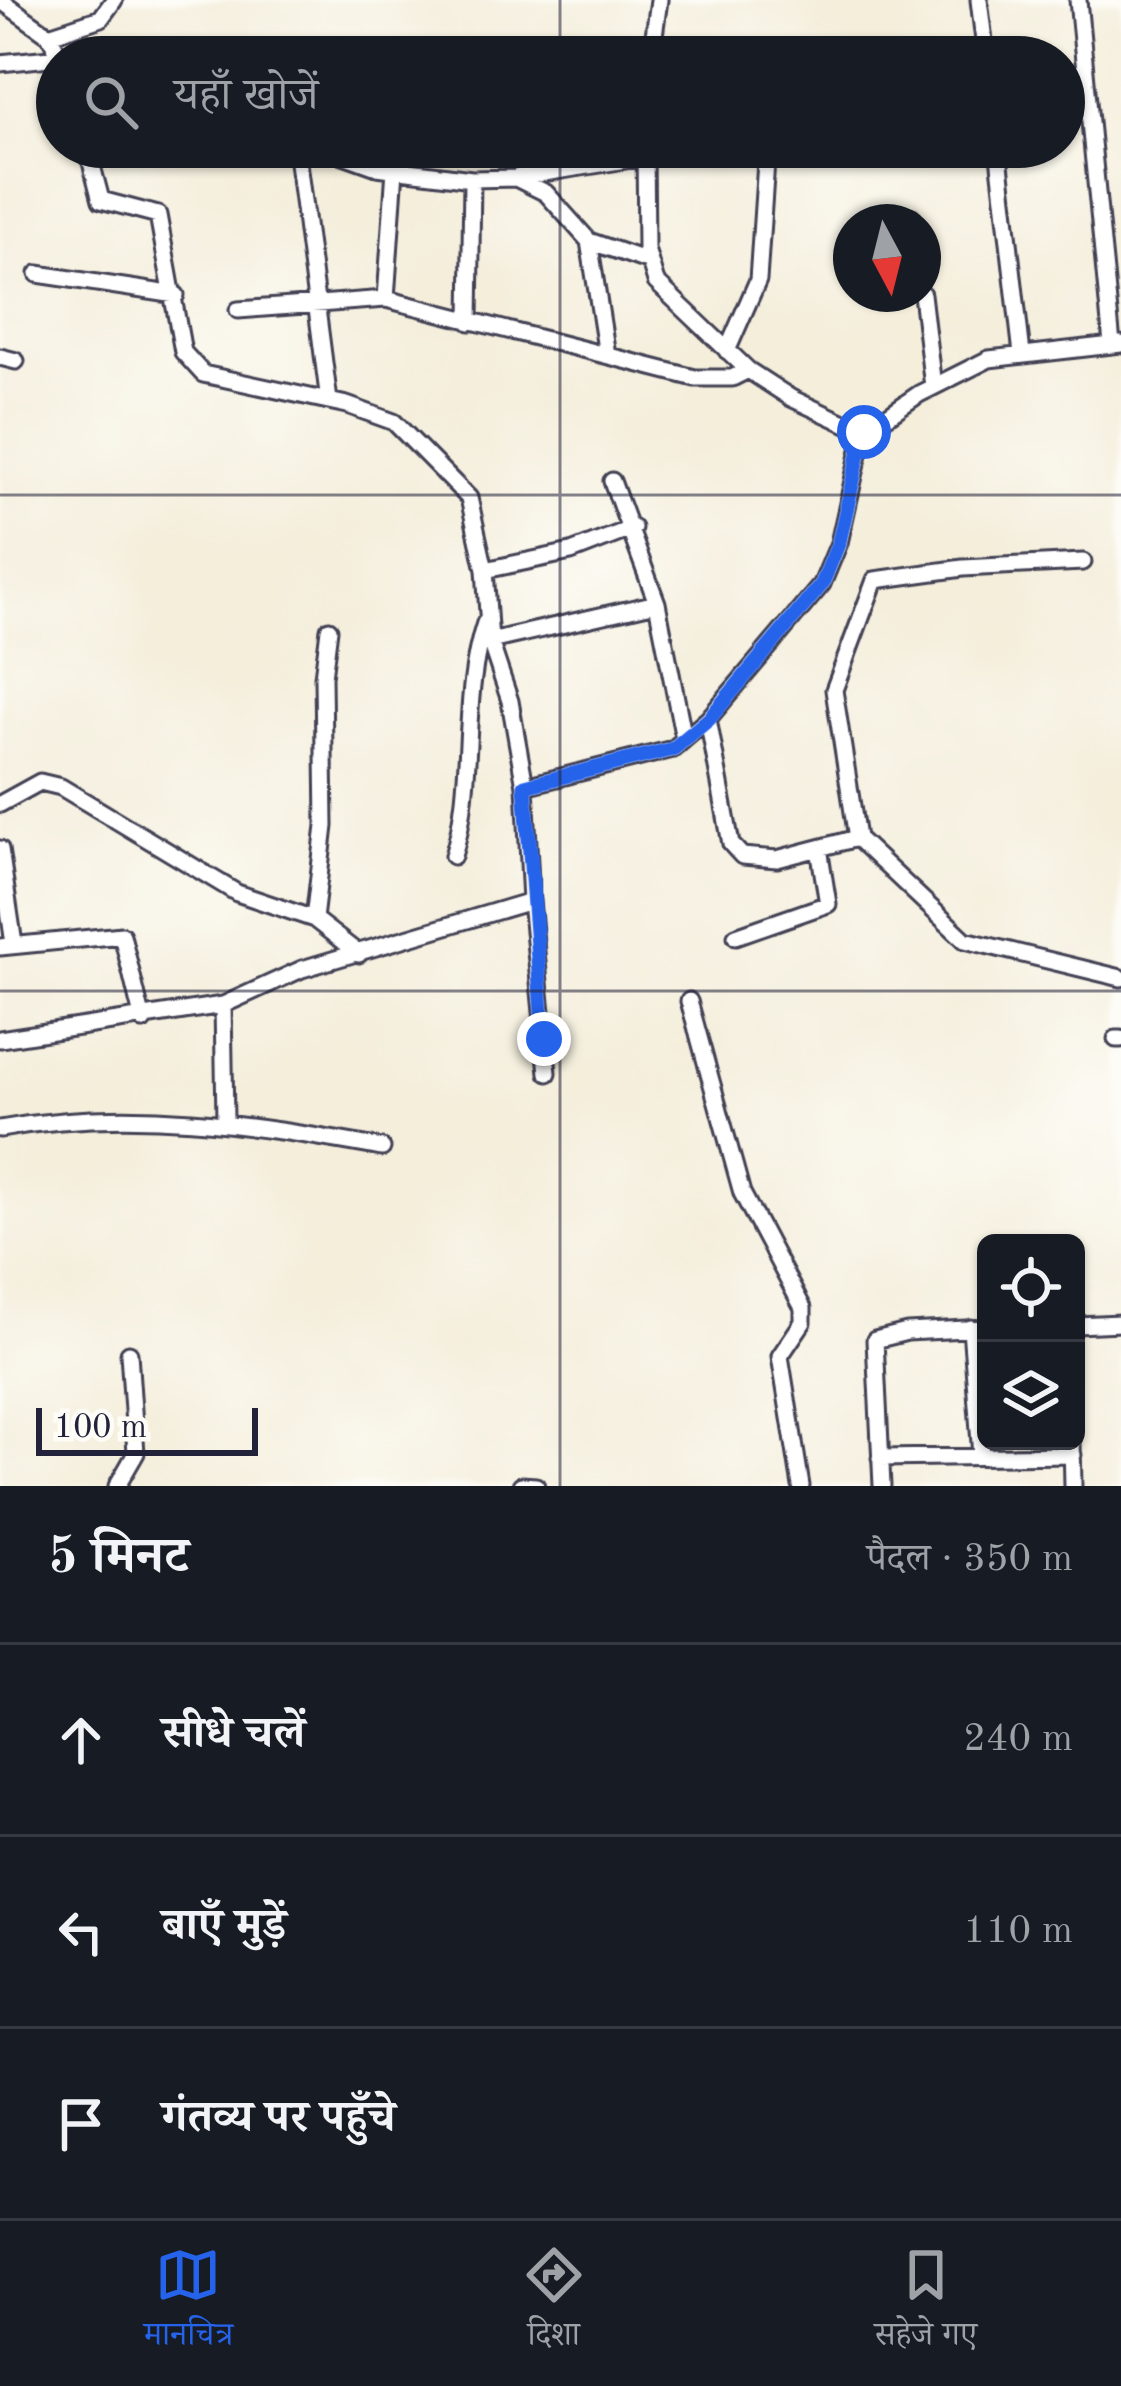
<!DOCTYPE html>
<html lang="hi">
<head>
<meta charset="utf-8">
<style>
	:root { --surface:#171b24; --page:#20242c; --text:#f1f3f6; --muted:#9ea1a6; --line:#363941; --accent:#2563eb }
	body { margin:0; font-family:"Old Standard TT","Noto Serif Devanagari",serif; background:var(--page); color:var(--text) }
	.controls { position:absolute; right:36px; bottom:36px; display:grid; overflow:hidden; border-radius:18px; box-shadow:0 3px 9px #0004 }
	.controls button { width:108px; height:108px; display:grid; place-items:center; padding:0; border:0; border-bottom:3px solid var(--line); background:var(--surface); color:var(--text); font:60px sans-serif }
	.compass { position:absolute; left:833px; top:204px; width:108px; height:108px; border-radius:50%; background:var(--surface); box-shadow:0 3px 9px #0004; rotate:173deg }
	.scale { position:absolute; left:36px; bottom:30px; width:222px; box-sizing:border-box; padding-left:12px; border:6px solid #22223b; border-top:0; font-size:33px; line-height:42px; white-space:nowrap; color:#22223b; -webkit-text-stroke:9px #fdfcf7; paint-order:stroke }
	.stop { position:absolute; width:36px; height:36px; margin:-27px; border:9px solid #2563eb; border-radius:50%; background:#fff }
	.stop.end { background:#2563eb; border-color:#fff; box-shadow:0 3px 12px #0008 }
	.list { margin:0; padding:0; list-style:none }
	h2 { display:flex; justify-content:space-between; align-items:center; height:156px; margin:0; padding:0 48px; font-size:51px }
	h2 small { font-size:39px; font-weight:400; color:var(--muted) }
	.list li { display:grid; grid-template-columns:78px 1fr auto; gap:36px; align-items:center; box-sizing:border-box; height:192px; padding:0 48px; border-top:3px solid var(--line) }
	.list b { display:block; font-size:45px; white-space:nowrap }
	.list em { font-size:39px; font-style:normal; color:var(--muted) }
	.icon { flex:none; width:66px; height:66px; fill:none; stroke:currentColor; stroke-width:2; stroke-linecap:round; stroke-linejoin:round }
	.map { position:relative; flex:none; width:1121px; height:1486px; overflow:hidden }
	.search { position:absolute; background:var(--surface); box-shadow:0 3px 9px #0004; left:36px; right:36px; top:36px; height:132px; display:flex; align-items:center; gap:30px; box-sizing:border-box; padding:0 42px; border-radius:66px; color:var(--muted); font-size:45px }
	.sheet { height:732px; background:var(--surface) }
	nav { display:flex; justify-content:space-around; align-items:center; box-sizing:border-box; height:168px; border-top:3px solid var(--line); background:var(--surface); font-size:33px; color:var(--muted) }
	nav a { display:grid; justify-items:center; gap:6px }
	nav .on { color:var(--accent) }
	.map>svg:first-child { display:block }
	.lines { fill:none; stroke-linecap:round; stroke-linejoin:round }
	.minor-casing { stroke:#424153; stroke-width:21 }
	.minor { stroke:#fff; stroke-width:15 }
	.route { stroke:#2563eb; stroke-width:15 }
	.grid { fill:none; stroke:#22223b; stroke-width:3; stroke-opacity:0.55 }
</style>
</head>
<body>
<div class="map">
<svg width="1121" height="1486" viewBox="0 0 1121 1486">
	<rect width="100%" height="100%" fill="#fdfcf7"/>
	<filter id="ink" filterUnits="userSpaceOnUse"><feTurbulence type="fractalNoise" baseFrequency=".00833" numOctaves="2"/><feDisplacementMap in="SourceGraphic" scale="24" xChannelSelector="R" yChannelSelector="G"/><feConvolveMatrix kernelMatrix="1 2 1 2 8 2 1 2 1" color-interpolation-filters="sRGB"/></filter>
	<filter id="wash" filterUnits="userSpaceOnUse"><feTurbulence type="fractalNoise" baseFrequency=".004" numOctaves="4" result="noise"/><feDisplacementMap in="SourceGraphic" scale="48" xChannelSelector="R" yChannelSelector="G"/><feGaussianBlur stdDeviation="2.7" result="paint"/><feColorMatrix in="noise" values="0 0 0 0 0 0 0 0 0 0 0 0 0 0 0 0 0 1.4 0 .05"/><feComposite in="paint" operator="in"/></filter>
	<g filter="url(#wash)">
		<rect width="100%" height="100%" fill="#f4eedb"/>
	</g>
	<g filter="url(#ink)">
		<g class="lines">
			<defs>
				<path id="minor" d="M0,0L49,35L60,56
					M979,0L986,57
					M1078,0L1112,344
					M49,35L101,18L114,0
					M651,57L659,0
					M0,63L60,57
					M87,147L101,200L158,215L183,352L203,374L347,405L394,422L469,498L485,570L490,641L510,701L525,786
					M296,147L329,401
					M321,147L377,167L472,179L516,178L546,193L589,241L650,262
					M645,147L646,249L656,282L748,370L791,398L864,432
					M998,147L1022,354
					M395,169L386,299L695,378H732L748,370
					M518,177L645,157
					M912,217L913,222
					M589,241L607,355
					M38,274L176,295
					M922,294L933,387
					M238,310L386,299
					M470,322L472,179
					M727,351L758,280L767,147
					M0,357L16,361
					M612,481L657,603L684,739
					M1083,562L963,568L875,580L834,690L857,838L965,940L1121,978
					M485,570L571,552L633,528
					M490,641L657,603
					M708,719L731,844L742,856L777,859L857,838
					M0,804L40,782L61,787L237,893L314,919L359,954
					M0,849L14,944
					M453,856C476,779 460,698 485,623
					M531,901L548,1073
					M314,919L325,826L323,677L329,629
					M736,936L828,904L819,848
					M0,947L122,935L143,1021
					M689,1001L742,1193L803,1308V1322L780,1356L801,1486
					M223,1005L225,1120
					M0,1039L223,1005L302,969L531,901L525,786L673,749L708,719L822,584L839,543L864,432L919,394L989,359L1121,344
					M1116,1039H1121
					M0,1129C130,1105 253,1125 382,1148
					M1076,1325L1121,1323
					M971,1328L981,1456
					M1072,1441L1073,1486
					M880,1458L1073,1455
					M521,1485L536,1486
					M117,1486L136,1453L129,1353
					M882,1486L875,1340L907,1332L986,1328"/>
			</defs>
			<use href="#minor" class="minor-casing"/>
			<use href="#minor" class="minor"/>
		</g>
	</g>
	<g class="lines" filter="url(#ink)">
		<path class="route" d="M544,1039L525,786L673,749L709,719L822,584L839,542L864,432"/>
	</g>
	<path class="grid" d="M560,0V57M560,147V1486M0,495H1121M0,991H1121"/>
</svg>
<div class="controls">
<button><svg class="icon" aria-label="locate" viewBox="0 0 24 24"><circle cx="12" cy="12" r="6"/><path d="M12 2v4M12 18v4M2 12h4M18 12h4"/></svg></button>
<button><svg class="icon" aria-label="layers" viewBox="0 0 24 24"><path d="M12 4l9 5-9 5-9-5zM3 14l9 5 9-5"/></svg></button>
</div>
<svg class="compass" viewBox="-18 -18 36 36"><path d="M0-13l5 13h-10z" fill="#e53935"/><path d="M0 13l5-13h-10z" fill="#9ea1a6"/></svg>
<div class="scale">100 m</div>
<div class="stop" style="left:864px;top:432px"></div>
<div class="stop end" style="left:544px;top:1039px"></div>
<div class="search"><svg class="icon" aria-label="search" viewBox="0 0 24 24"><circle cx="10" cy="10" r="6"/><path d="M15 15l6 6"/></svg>यहाँ खोजें</div>
</div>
<section class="sheet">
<h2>5 मिनट<small>पैदल · 350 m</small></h2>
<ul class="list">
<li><svg class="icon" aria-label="ahead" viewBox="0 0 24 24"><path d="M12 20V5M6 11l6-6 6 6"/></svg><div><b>सीधे चलें</b></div><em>240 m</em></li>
<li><svg class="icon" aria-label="left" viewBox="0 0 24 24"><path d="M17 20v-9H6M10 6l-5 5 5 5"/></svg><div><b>बाएँ मुड़ें</b></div><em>110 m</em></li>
<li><svg class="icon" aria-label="arrive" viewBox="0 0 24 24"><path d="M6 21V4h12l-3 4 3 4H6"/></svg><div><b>गंतव्य पर पहुँचे</b></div></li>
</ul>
</section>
<nav>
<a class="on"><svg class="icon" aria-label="map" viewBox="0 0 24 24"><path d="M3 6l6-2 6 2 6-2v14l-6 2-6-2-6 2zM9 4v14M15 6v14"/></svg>मानचित्र</a>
<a><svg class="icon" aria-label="directions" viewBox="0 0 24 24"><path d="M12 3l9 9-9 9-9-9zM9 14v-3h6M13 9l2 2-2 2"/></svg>दिशा</a>
<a><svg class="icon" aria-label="saved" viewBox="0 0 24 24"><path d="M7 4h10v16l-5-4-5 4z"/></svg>सहेजे गए</a>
</nav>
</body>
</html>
